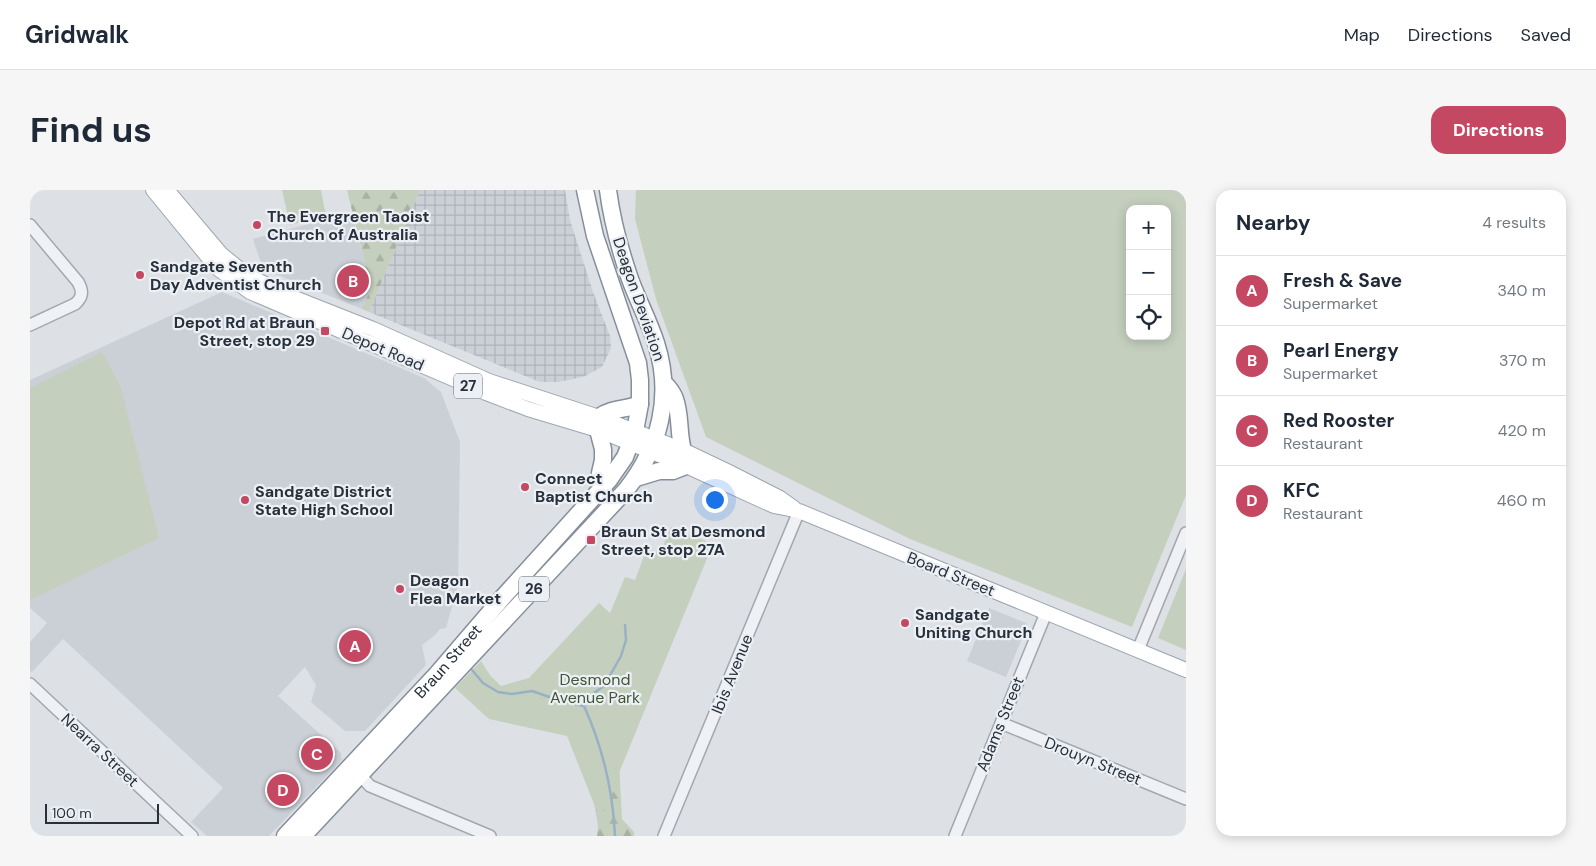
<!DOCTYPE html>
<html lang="en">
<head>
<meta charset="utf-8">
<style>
	:root { --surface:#fff; --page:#f6f6f7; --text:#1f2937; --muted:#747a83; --line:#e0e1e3; --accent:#c54863 }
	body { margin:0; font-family:"DM Sans",sans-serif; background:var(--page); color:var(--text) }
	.controls { position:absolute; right:15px; top:15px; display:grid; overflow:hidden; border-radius:10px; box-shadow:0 2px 12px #0003 }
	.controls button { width:45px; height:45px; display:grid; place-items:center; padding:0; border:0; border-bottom:1px solid var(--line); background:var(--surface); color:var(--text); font:25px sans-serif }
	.scale { position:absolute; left:15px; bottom:12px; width:114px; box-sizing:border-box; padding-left:5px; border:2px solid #27303b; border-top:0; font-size:14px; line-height:18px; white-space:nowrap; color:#27303b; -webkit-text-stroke:4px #ecf0f4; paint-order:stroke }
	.you { position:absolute; left:684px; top:309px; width:18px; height:18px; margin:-12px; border:4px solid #fff; border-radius:50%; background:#1a73e8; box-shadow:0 0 0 8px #1a73e833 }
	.badge { display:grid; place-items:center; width:32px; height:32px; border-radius:50%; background:var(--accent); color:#fff; font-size:16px; font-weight:700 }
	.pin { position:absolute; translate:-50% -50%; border:2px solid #fff; box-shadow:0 1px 5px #0006 }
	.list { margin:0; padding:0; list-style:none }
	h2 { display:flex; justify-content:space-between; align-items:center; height:65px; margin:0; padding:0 20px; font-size:21px }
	h2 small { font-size:16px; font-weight:400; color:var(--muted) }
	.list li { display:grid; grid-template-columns:32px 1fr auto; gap:15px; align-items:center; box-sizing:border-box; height:70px; padding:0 20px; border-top:1px solid var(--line) }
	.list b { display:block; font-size:19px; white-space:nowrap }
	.list p { margin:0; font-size:16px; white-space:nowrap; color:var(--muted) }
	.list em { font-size:16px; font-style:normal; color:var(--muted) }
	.icon { flex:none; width:28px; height:28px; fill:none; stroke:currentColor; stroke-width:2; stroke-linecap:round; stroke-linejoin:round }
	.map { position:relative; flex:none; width:1156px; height:646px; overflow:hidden; border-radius:15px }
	header { display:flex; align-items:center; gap:30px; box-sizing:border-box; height:70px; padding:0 25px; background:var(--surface); border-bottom:1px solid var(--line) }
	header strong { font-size:24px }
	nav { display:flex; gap:28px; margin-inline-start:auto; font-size:18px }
	.intro { display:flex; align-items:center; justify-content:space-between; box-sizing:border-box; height:120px; padding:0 30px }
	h1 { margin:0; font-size:35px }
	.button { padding:12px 22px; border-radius:15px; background:var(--accent); color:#fff; font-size:18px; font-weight:700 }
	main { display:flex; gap:30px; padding:0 30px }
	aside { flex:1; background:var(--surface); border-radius:15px; box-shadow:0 2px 12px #0003 }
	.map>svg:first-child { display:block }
	.built { fill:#cbd0d7 }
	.industrial { fill:url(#industrial-grid) }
	.forest { fill:url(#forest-firs) }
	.green { fill:#c4cfbe; fill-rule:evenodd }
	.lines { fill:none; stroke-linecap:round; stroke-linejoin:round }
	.stream { stroke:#99b1c4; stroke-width:2.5 }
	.minor-casing { stroke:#a3a8af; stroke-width:14 }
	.major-casing { stroke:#9da6b1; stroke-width:16 }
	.highway-casing { stroke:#858f9c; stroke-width:19 }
	.minor { stroke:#eff1f5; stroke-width:11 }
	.major { stroke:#fff; stroke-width:14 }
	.highway { stroke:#fff; stroke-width:16 }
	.poi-dot { fill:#c54863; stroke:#ecf0f4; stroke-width:2 }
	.labels { text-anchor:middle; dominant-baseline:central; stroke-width:4.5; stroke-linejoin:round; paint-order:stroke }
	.shield { fill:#ecf0f4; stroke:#626a72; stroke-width:1 }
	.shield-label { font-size:15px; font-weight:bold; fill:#27303b }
	.poi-label { font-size:16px; font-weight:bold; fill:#27303b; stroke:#ecf0f4; text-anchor:start }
	.street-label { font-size:16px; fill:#27303b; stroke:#ecf0f4 }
	.park-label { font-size:16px; fill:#3e5636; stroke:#ecf0f4 }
</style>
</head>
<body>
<header>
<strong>Gridwalk</strong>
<nav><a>Map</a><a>Directions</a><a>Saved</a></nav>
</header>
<div class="intro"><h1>Find us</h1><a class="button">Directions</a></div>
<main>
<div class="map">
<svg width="1156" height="646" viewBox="0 0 1156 646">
	<defs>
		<pattern id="industrial-grid" width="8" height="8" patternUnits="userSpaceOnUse" patternTransform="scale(1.25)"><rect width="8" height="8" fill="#cbd0d7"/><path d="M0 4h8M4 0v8" fill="none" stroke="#aeb3b9"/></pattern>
		<pattern id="forest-firs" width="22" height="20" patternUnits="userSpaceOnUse" patternTransform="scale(1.25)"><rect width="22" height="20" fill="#c4cfbe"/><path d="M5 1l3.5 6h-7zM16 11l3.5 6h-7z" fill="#a8b2a4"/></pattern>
	</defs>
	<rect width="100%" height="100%" fill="#dde1e6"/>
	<path class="built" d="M322,22L341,98L332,119L233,79L223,49Z
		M192,102L394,188L411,202L430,252L428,395L416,438L410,439L404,446L392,455L396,475L335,541H315L281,512L286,495L275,477L248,506L311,563L312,570L239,646H177L161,632L193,598L33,449L2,482L0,481V452L17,433L0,418V190Z
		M959,418L996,433L997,436L976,487L937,471Z"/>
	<path class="industrial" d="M390,0H535L540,30L563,102L580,146L581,158L572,177L553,187L528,192H510L339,122Z"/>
	<path class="forest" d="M317,0H390L339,122L332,119L341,98Z
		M552,540L589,571L592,629L604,642V646H567L568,636Z"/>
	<path class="green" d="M252,0H291L296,26L260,35Z
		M606,0H1156V305L1102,437L880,349L676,247L626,109L605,29ZM1100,19H1137V146H1100Z
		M72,162L90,195L129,348L0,410V198Z
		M641,337L683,354L570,629L537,546L459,529L425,498L451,471L460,485L471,496L499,488L569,413L580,423L595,387L605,390L617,358L630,363Z
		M1156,379V460L1128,448Z"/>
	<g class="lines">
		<path class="stream" d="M442,480L453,493L468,502L482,504L502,501L528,510L554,516
			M585,646C583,601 573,558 554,516L561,505L574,496L591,466L596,450L595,435"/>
		<defs>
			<path id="minor" d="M0,35L48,92C53,101 53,107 45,114L0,135
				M1108,460L1156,343
				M0,494L162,646
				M971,533L1156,609
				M327,578L330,585L340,596L460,646
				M634,646L769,321
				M925,646L1016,423"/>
			<path id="major" d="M123,0L187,78L220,102L456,203L498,219L568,240L656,276L744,316L769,321L1156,480
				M137,0L191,64L207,77L229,91L257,105L343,139L459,191L569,227L653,260L697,281L750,308L764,318"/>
			<g id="highway">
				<path d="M634,193C638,197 643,203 645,209C651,225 648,244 653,260"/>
				<path d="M569,227C582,218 595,220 610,214"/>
				<path d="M568,240L573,259V270L570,283L573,298"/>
				<path d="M606,288L629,281H643L656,276"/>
				<path id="s1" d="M255,646L407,484L474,406L579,290L595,267L605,241L610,214V190L608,173L565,46L555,0"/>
				<path d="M273,646L596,300C630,257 643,206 626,153C619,131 608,111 600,89C590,60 582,31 578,0"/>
			</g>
		</defs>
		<use href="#minor" class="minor-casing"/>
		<use href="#major" class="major-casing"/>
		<use href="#highway" class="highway-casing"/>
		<use href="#minor" class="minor"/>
		<use href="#major" class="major"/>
		<use href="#highway" class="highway"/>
	</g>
	<g class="poi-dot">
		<circle cx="227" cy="35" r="5"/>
		<circle cx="110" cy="85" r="5"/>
		<rect x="290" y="136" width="10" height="10" rx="2.5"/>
		<circle cx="495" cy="297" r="5"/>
		<circle cx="215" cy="310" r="5"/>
		<rect x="556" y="345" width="10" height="10" rx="2.5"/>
		<circle cx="370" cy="399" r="5"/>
		<circle cx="875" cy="433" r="5"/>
	</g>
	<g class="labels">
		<g class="shield">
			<rect x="424" y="183.5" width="28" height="25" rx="4"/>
			<rect x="489" y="386.5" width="30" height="25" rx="4"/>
		</g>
		<g class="shield-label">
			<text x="438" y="196">27</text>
			<text x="504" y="399">26</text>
		</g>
		<g class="poi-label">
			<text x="237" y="26">The Evergreen Taoist<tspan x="237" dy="18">Church of Australia</tspan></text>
			<text x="120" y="76">Sandgate Seventh<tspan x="120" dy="18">Day Adventist Church</tspan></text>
			<text x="285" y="132" text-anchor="end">Depot Rd at Braun<tspan x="285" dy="18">Street, stop 29</tspan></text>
			<text x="505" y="288">Connect<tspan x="505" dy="18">Baptist Church</tspan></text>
			<text x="225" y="301">Sandgate District<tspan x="225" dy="18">State High School</tspan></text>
			<text x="571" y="341">Braun St at Desmond<tspan x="571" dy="18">Street, stop 27A</tspan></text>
			<text x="380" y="390">Deagon<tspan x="380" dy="18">Flea Market</tspan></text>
			<text x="885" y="424">Sandgate<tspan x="885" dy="18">Uniting Church</tspan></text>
		</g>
		<g class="street-label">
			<text transform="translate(609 109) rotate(71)">Deagon Deviation</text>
			<text transform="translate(353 159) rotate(23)">Depot Road</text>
			<text transform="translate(921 384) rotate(22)">Board Street</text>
			<text stroke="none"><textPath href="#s1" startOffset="239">Braun Street</textPath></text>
			<text transform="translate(702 484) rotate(-68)">Ibis Avenue</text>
			<text transform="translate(970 534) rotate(-68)">Adams Street</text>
			<text transform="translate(70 560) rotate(43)">Nearra Street</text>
			<text transform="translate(1063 571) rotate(22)">Drouyn Street</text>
		</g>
		<g class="park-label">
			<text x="565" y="489">Desmond<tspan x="565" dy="18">Avenue Park</tspan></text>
		</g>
	</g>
</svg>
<div class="controls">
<button>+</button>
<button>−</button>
<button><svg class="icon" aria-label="locate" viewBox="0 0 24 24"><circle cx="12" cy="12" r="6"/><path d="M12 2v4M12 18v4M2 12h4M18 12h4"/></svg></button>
</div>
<div class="scale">100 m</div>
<div class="you"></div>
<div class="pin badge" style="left:325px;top:456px">A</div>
<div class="pin badge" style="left:323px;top:91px">B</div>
<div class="pin badge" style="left:287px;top:564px">C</div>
<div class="pin badge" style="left:253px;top:600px">D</div>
</div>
<aside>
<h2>Nearby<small>4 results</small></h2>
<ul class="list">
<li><span class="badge">A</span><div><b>Fresh &amp; Save</b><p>Supermarket</p></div><em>340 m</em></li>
<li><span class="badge">B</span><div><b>Pearl Energy</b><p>Supermarket</p></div><em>370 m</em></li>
<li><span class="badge">C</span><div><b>Red Rooster</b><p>Restaurant</p></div><em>420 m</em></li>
<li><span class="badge">D</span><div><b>KFC</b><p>Restaurant</p></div><em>460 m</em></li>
</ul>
</aside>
</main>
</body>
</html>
